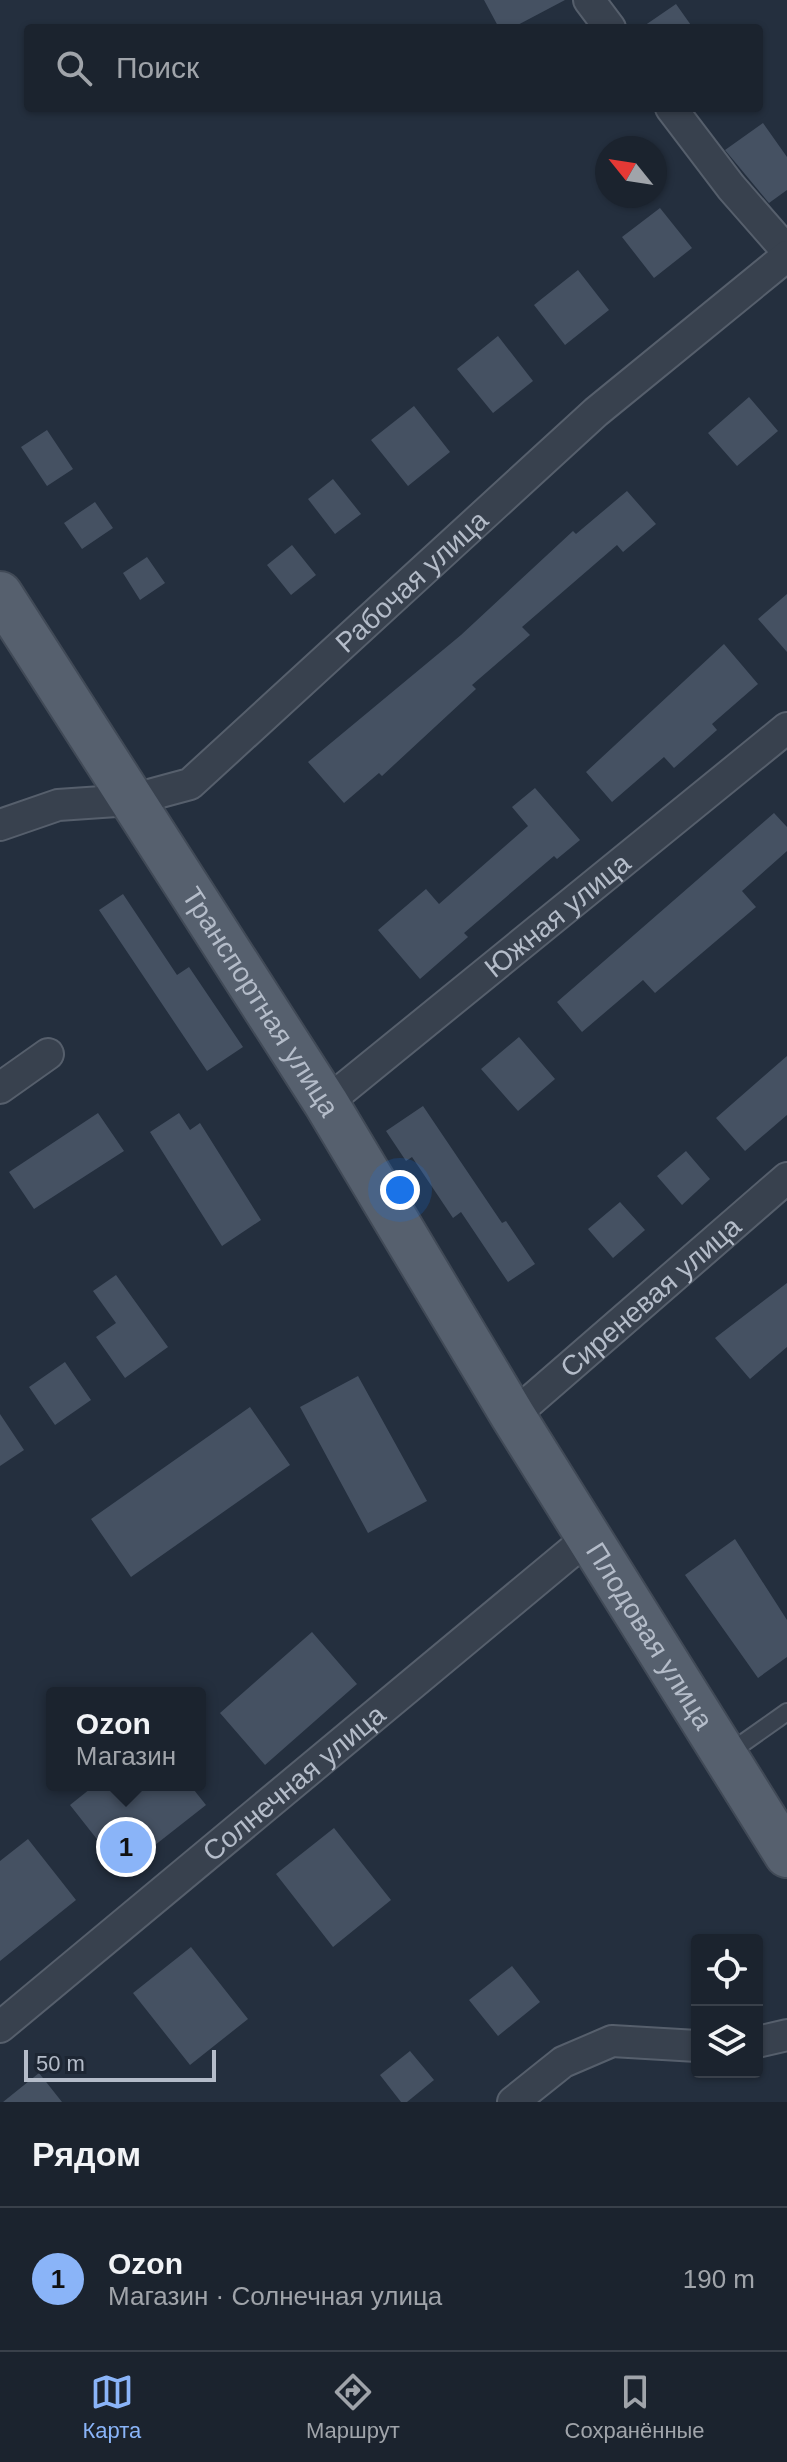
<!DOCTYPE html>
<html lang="ru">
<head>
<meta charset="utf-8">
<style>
	:root { --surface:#1b232e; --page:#242b36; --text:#f1f3f6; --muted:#a0a4aa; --line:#39404a; --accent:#8ab4f8 }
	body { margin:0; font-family:Arial,sans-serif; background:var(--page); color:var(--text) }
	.controls { position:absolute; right:24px; bottom:24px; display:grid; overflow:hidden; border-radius:8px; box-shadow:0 2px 6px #0004 }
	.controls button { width:72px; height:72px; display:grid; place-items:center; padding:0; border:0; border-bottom:2px solid var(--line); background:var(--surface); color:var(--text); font:40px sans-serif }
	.compass { position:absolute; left:595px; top:136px; width:72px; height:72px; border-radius:50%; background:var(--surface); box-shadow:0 2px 6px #0004; rotate:300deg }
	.scale { position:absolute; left:24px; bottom:20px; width:192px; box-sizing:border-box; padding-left:8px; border:4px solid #b4bcc9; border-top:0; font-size:22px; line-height:28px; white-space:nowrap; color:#b4bcc9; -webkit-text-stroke:6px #1d2633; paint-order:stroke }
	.you { position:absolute; left:400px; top:1190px; width:28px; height:28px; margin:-20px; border:6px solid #fff; border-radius:50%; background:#1a73e8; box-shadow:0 0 0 12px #1a73e833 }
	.badge { display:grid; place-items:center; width:52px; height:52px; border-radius:50%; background:var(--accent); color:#111; font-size:26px; font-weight:700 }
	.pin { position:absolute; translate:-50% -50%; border:4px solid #fff; box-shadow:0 2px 8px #0006 }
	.popup { position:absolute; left:46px; top:1687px; width:160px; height:104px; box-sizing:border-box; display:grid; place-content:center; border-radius:8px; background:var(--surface); filter:drop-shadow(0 2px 6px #0005); font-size:26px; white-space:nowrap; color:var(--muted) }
	.popup b { font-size:30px; color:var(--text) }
	.popup::after { content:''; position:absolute; left:50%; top:100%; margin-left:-16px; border:16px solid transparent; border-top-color:var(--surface) }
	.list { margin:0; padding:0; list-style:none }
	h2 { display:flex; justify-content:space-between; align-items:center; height:104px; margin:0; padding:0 32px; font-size:34px }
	h2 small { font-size:26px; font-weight:400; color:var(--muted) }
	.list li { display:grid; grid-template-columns:52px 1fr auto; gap:24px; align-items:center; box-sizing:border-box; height:144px; padding:0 32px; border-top:2px solid var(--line) }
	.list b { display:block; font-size:30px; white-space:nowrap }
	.list p { margin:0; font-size:26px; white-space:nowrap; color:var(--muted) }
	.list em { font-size:26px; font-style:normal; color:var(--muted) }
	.icon { flex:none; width:44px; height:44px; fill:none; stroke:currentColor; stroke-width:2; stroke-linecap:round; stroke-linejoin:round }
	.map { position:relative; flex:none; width:787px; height:2102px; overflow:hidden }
	.search { position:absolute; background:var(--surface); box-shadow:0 2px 6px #0004; left:24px; right:24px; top:24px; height:88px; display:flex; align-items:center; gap:20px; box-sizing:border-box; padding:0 28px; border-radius:8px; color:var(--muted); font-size:30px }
	.sheet { height:248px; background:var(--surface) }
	nav { display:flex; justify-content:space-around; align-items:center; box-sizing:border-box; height:112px; border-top:2px solid var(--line); background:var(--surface); font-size:22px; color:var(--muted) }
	nav a { display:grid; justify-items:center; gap:4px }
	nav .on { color:var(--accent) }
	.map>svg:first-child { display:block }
	.building { fill:#455162 }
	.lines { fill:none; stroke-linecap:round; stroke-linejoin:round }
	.service-casing { stroke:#565f6c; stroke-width:20 }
	.minor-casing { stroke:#565f6c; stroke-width:34 }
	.primary-casing { stroke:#414a57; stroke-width:48 }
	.service { stroke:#38414e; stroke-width:16 }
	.minor { stroke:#38414e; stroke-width:30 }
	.primary { stroke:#56606e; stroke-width:44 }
	.labels { text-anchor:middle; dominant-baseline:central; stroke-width:7; stroke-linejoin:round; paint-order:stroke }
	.street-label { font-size:28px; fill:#b4bcc9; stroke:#1d2633 }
</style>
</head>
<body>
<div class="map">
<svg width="787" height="2102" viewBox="0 0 787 2102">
	<rect width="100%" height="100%" fill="#242f3e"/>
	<path class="building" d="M484,0H565L512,28H499Z
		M676,4L693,28H641Z
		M763,123L787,157V190L769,203L725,150Z
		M660,208L692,248L654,278L622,237Z
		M578,270L609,310L565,345L534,305Z
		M498,336L533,381L493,413L457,369Z
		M749,397L778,431L737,466L708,433Z
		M414,406L450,452L408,486L371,440Z
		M47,430L73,469L47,486L21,447Z
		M333,479L361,514L335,534L308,499Z
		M627,491L656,524L623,552L617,545L522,627L530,635L472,685L476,689L382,776L379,773L344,803L308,762L461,635L573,531L576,534Z
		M95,502L113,528L82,549L64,523Z
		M292,545L316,575L291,595L267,565Z
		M147,557L165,583L140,600L123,573Z
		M787,594V652L758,619Z
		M724,644L758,684L712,724L717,730L674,768L664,757L612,802L586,772Z
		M535,788L580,840L557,859L554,856L464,933L468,937L420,979L378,930L426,889L439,904L528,826L512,807Z
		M774,813L787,827V851L742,891L756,907L655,993L643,980L582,1032L557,1002Z
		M123,894L177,975L189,967L243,1047L207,1071L99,910Z
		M519,1037L555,1079L518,1111L481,1069Z
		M787,1056V1115L745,1151L716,1118Z
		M423,1106L502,1223L506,1221L535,1264L508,1282L461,1212L453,1218L412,1157L406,1161L386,1131Z
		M98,1113L124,1151L34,1209L9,1172Z
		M179,1113L190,1130L200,1123L261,1220L222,1246L150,1132Z
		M686,1151L710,1179L682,1205L657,1176Z
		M620,1202L645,1230L613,1258L588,1229Z
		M116,1275L168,1347L125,1378L96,1337L116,1323L93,1291Z
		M787,1283V1347L750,1379L715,1338Z
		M65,1362L91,1400L55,1425L29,1387Z
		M358,1376L427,1501L368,1533L300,1407Z
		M250,1407L290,1465L131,1577L91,1519Z
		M0,1414L24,1450L0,1466Z
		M735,1539L787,1620V1657L758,1678L685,1575Z
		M312,1632L357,1684L265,1765L220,1713Z
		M95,1785H190L206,1805L122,1871L70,1805Z
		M334,1828L391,1900L333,1947L276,1874Z
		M28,1839L76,1900L0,1961V1861Z
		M191,1947L248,2019L190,2065L133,1993Z
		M512,1966L540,2002L498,2036L469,2000Z
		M410,2051L434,2080L407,2102H401L380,2075Z
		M39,2073L62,2102H3Z"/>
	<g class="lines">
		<defs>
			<path id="service" d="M726,1755L787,1712"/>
			<g id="minor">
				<path d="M589,0L610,28"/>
				<path d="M671,108L731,187L787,251"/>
				<path id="s1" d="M0,825L58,805L131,800L190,784L596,412L787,256"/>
				<path d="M0,1088L48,1054"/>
				<path id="s2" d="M326,1103L787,728"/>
				<path id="s3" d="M513,1416L787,1178"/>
				<path id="s4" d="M0,2027L589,1537"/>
				<path d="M757,2042L787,2035"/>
				<path d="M513,2102L563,2062L612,2041L697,2046"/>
			</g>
			<g id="primary">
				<path id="s5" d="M0,594L326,1103L513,1416L787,1855"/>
			</g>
		</defs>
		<use href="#service" class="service-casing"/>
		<use href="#minor" class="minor-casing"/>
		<use href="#primary" class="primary-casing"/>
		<use href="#service" class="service"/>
		<use href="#minor" class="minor"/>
		<use href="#primary" class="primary"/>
	</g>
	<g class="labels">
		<g class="street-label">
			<text stroke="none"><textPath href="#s1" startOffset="496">Рабочая улица</textPath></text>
			<text stroke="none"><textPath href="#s2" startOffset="298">Южная улица</textPath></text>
			<text stroke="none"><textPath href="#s5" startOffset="484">Транспортная улица</textPath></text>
			<text stroke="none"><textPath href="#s3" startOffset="182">Сиреневая улица</textPath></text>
			<text stroke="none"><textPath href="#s5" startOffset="1228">Плодовая улица</textPath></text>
			<text stroke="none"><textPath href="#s4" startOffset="382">Солнечная улица</textPath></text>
		</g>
	</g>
</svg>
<div class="controls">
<button><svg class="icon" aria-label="locate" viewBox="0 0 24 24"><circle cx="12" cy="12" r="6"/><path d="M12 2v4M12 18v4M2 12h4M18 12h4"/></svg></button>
<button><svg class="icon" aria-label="layers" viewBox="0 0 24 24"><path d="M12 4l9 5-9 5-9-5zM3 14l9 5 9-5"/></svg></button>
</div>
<svg class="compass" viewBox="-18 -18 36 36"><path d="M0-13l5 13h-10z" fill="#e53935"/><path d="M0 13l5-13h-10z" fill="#a0a4aa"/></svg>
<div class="scale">50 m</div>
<div class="you"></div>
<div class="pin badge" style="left:126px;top:1847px">1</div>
<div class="popup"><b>Ozon</b>Магазин</div>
<div class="search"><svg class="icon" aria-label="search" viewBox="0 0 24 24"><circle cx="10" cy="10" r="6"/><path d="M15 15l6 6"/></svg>Поиск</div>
</div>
<section class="sheet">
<h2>Рядом<small></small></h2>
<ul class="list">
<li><span class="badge">1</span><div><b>Ozon</b><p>Магазин · Солнечная улица</p></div><em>190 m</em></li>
</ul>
</section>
<nav>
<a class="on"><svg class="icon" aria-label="map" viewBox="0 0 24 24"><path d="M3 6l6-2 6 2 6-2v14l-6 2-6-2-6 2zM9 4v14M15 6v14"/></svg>Карта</a>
<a><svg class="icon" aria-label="directions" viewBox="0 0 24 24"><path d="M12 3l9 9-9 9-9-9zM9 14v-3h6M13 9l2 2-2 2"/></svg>Маршрут</a>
<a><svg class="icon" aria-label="saved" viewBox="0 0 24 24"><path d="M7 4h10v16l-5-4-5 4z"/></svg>Сохранённые</a>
</nav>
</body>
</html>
